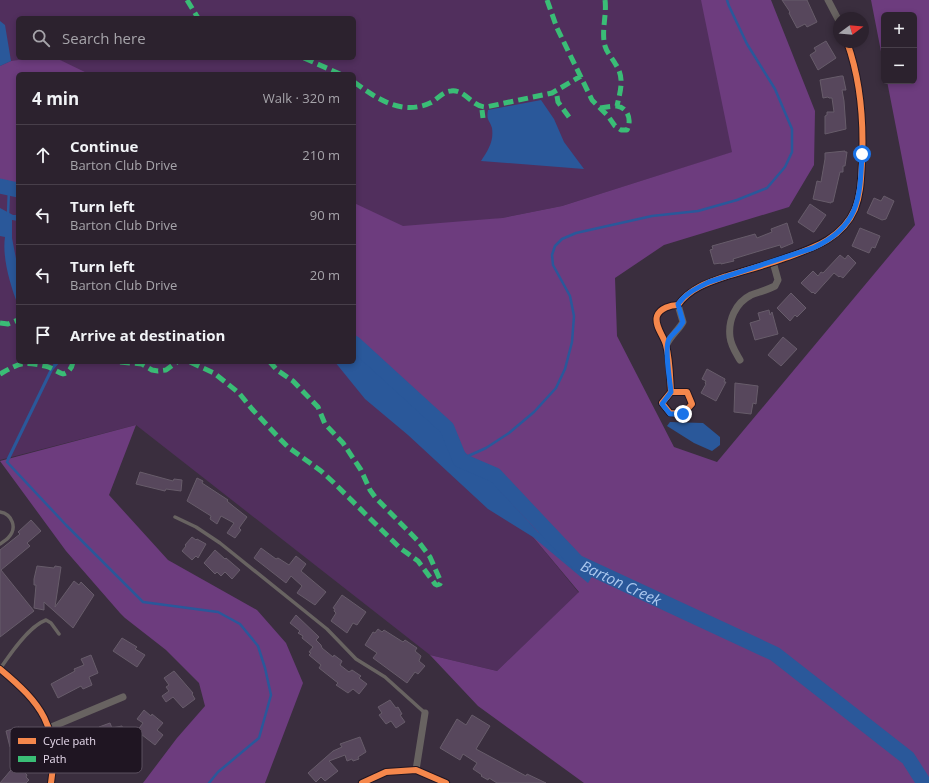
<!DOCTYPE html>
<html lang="en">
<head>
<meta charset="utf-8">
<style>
	:root { --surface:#2c222e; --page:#342a36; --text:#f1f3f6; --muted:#a6a4aa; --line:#483f4a }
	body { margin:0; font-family:"Open Sans",sans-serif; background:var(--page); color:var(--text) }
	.controls { position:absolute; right:12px; top:12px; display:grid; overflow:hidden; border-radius:6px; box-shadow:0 2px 6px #0003 }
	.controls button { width:36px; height:36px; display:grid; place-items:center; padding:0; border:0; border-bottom:1px solid var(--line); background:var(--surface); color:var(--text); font:20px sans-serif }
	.compass { position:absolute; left:833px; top:12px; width:36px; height:36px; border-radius:50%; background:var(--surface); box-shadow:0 2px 6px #0003; rotate:74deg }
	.stop { position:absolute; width:12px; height:12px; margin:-9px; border:3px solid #1a73e8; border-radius:50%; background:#fff }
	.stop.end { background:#1a73e8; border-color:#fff; box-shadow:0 1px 4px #0008 }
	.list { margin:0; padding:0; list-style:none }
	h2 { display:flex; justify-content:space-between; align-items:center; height:52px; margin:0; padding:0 16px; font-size:17px }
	h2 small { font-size:13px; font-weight:400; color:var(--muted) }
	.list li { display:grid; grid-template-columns:26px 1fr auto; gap:12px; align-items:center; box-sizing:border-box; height:60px; padding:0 16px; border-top:1px solid var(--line) }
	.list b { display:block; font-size:15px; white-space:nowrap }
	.list p { margin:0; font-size:13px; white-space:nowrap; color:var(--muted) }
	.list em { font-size:13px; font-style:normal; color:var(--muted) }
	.icon { flex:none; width:22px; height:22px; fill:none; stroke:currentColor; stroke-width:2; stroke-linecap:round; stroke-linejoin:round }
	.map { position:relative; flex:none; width:929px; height:783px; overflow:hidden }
	.search { position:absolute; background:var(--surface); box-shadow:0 2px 6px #0003; left:16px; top:16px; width:340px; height:44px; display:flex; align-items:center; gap:10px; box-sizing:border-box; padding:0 14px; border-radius:6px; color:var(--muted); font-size:15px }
	.panel { position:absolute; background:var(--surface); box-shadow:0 2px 6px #0003; left:16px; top:72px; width:340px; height:292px; border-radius:6px }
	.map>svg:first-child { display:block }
	.green { fill:#512f5d; fill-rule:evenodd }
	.forest { fill:#6d3c7e }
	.water { fill:#2a589a }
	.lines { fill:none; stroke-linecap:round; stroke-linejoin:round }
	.stream { stroke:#2a589a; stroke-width:2.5 }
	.river { stroke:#2a589a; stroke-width:15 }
	.building { fill:#57475c; stroke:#675c6a }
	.service { stroke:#686361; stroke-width:3.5 }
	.minor { stroke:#686361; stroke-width:7 }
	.quiet { stroke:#3abd76; stroke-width:5; stroke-dasharray:10 5; stroke-linecap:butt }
	.cycleway-casing { stroke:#1f1522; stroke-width:8 }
	.cycleway { stroke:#f5874c; stroke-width:6 }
	.route { stroke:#1a73e8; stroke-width:5 }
	.labels { text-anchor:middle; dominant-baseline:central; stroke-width:3; stroke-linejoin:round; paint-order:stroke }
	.water-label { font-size:15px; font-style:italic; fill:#abc7ee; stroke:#1f1522 }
	.key { fill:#1f1522; stroke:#5b505f; stroke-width:1 }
	.key-label { font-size:11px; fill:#e7daec }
</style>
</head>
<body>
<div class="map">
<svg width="929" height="783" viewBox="0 0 929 783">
	<rect width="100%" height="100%" fill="#3a2e3e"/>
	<path class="green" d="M0,0H740L733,152L562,206L502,218L354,242V74H18L0,117ZM18,18H354V58H18Z
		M0,184L18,187V362H354V348L395,378L497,489L533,537L579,593L497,671L430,655L136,425L0,460Z"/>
	<path class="forest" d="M701,0H771L815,111L814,165L789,207L664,245L615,278L617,336L674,447L717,462L915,225L887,81H914V15H884V67L871,0H929V783H584L478,706L430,655L497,671L579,592L533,537L497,489L395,378L354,348V203L403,226L502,218L562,206L732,152Z
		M33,58H56L89,74H18V187L0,184V66L11,61Z
		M136,425L109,495L168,560L257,610L286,643L303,683L265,783H143L177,738L205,706L199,683L166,650L125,618L120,613L66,551L0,461Z"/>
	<path class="water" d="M0,21L5,25L11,61L0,66Z
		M541,100L554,119L564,142L584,169L481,161C488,150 494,142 492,128C490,120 486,121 488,110Z
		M0,208L13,215H18V221L12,220V238L18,269V305C10,285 2,257 5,237L0,236Z
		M354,350L426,415L469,456L538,532L596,570L588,583L533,537L488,509L408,435L365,399L335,362H354Z
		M55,362H60L53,370L10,459L6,460L50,369Z
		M670,422L703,423L720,437V445L712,451L694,443L667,426Z"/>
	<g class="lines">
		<path class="stream" d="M8,215L9,188
			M466,457L486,448L509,433L534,412L556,388L565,369L572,342L574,316L570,296L553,265L552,255L555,246L562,239L576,233L652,216L698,211L737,200L767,188L785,167L792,152V129L775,89L747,44L729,6L727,0
			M9,458L7,462L66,525L143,602L218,612L240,624L258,646L265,668L271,695L259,738L218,772L209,783"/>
		<g class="river">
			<path d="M0,186L18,190"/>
			<path id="s1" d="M354,343L447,428L460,460L495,475L577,562L775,654L908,758L924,783"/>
		</g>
	</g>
	<path class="building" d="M782,0H807L817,22L807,27L805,24L797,28L789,13L790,12Z
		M826,41L836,58L818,70L810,55L816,51L814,48Z
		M841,76H843L846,90H842L844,101L846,129L825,134V116L827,115V112H834L832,98H829L828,97L823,98L820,80Z
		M845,151V152H847L845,166H843V172H840L833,202H831V203L813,199L817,181L821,182L825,159V153Z
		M884,196L894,201L886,219L882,220L867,213L874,198L881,201Z
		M810,204L826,215L814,232H813L798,222Z
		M787,223L793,243L781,248L780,245L756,252L733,259L734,261L721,264V263L714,264L710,250L713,249L712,246L755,234L757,238L772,232L771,229Z
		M860,228L880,236L875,248L872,247L869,253L852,246Z
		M840,255L845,259L848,255L856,263L843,278L840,276L839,277L834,273L815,294L813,292L812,293L801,283L813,271L818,276L821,272L823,273Z
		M791,293L806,308L797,317L795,315L790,321L777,308Z
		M769,310L770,315L772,312L778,334L755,340L750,323L760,320L758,313Z
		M783,337L797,349L781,366L768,355Z
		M707,369L725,379L724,382H726L716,401L701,393L706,384L705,383L706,381L702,379Z
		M735,383L758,386L756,404L753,403L751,414L734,412Z
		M140,472L173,481L174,479L182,480L181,491L166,489L165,491L136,484Z
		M197,478L203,481L202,483L228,500L227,501L233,506L247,517L239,528L241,530L235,538L227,533L234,523L221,516L217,524L210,519L211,516L187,501Z
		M31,520L41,531L27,543L30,546L1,570L34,611L0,637V550L20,534L18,532Z
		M192,537L196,540L197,539L206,544L198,558L196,556L192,560L182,551L186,546L185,545Z
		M261,548L276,559L278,558L289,565L296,556L306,564L301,571L326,592L315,605L297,593L302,586L291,576L286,583L254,558Z
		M215,550L225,559L226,558L240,570L232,579L225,572L221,576L217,572L215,574L204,563Z
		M37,566L54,568L55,566L61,567L55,607L74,581L79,585L81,582L94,595L73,628L44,602V610L34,608L36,585H34V579Z
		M342,595L366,612L357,625L353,623L347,633L331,621L336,613L334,611L335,609L333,608Z
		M296,615L319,637L316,640L321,645L322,648L333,657L334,655L342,661L340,665L349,672L352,670L361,676L359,678L367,684L359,694L353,689L348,693L336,685L338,683L319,668L321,665L309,655L311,653L309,652L313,647L302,638L303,636L298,633L300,631L290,623Z
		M378,629L382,632L384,630L403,642L405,640L417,648L415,651L421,656L419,661L425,666L418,674L415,672L407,683L373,658L377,653L365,645L373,632L375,633Z
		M122,638L137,647L135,649L145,655L137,667L113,651Z
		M91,655L98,673L89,677L92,685L83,689L81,686L58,698L51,684L75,671L74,669L84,665L81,659Z
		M174,671L193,693L192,694L195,699L183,708L173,697L166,702L162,696L169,691L166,687L169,685L164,678Z
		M390,700L396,708L398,707L402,714L400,715L405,722L396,728L391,721L386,724L379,715L382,713L378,707Z
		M144,710L151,716L152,714L163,723L157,730L163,735L155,745L137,731L143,723L137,719Z
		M472,715L490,726L476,749L526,776L527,774L546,783H497L489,778L488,780L481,776L482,775L473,769L477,763L463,754L460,760L440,748L457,719L466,725Z
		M110,723L112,728L122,726L126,737L119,740L123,752H120L122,756L116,759L114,755L110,756L99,727Z
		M19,727L21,734L25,733L31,754L16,759L12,746L10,747L6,731Z
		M360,737L366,752L358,757L359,759L353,761L352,759L347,761L345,755L329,761L338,771L325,781L321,777L316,782L308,773L333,751L342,747L340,744Z
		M16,764L27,775L26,777L29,780L26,783H0Z"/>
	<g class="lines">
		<path class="service" d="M0,512C12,514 18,528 8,538C6,540 3,542 0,544
			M175,517L196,527L220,543L327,629L356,659L385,677L425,713
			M0,669C10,654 29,626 46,620L51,623L59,634"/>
		<path class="minor" d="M828,0L839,21
			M666,346C670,336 678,331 683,322L678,305
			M740,360C736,353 731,346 730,337C728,321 735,303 751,295C759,292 767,290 775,286L778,280L773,262
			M671,392H687L692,404L683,414L670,413L662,403L671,392C670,377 670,360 666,345C664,336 654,326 657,316C660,308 671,305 678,305C690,288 709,282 727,276C747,270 766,265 785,258C813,248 842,239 855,209C861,194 861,178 862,162C864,120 861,81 847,42
			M0,669C41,703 60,727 51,783
			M49,728L123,697
			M416,770L425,713
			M362,783L386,772L416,770L446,783"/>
		<path class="quiet" d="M187,0L198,18
			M547,0L557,28L592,100L608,116L615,126L621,130H627C632,120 628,108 617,106C612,106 605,107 600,108
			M605,0C607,15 601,31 605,46C607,53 613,59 616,65C625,78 620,92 617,106
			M304,58L340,74
			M354,82C376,98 401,116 430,103C437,100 443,91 451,91C465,89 472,107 486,107L552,93L581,76
			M557,96L558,102L569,117
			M482,110L483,118
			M0,323L8,324L18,320
			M120,362L142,364L152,370L158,371L166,370L177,362
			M190,362L214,373L239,393L252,409L281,440L288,447L321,471L333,482L400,548L418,561L435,584L437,585L440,584L441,582L430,557L418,541L375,497L370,490L361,470L343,443L325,424L318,407L293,381L277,370L270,362
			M0,374C20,363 22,361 45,366C51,367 57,372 63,374C69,372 72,368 73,362"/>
		<defs>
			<path id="cycleway" d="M671,392H687L692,404L683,414L670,413L662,403L671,392C670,377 670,360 666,345C664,336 654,326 657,316C660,308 671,305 678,305C690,288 709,282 727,276C747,270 766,265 785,258C813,248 842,239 855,209C861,194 861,178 862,162C864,120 861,81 847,42
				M0,669C41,703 60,727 51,783
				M362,783L386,772L416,770L446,783"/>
		</defs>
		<use href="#cycleway" class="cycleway-casing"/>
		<use href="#cycleway" class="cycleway"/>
	</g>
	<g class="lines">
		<path class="route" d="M683,414H670L662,404L671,392C670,381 664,348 669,339C673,333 678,331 683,322L678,304C686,293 697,288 709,282L813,248C859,227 860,199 862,154"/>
	</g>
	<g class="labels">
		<g class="water-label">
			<text stroke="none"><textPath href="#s1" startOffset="367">Barton Creek</textPath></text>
		</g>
	</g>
	<rect x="10" y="727" width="132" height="46" rx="6" class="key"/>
	<rect x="18" y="738" width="18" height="6" fill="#f5874c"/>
	<rect x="18" y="756" width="18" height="6" fill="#3abd76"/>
	<g class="key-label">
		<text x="43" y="745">Cycle path</text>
		<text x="43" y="763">Path</text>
	</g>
</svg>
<div class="controls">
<button>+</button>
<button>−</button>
</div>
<svg class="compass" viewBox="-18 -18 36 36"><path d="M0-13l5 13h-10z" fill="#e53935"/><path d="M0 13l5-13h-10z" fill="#a6a4aa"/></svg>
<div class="stop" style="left:862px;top:154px"></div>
<div class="stop end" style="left:683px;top:414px"></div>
<div class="search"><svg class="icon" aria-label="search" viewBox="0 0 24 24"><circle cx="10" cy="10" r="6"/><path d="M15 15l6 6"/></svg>Search here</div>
<section class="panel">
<h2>4 min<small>Walk · 320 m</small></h2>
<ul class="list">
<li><svg class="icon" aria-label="ahead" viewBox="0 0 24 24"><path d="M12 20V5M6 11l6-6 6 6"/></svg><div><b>Continue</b><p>Barton Club Drive</p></div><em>210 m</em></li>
<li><svg class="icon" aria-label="left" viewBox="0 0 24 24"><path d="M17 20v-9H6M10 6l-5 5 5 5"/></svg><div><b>Turn left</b><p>Barton Club Drive</p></div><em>90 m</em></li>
<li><svg class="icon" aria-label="left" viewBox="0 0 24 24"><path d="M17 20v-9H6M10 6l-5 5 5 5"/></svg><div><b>Turn left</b><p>Barton Club Drive</p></div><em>20 m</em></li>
<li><svg class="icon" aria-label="arrive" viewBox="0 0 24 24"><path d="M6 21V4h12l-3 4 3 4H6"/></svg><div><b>Arrive at destination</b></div></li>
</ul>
</section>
</div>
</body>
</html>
